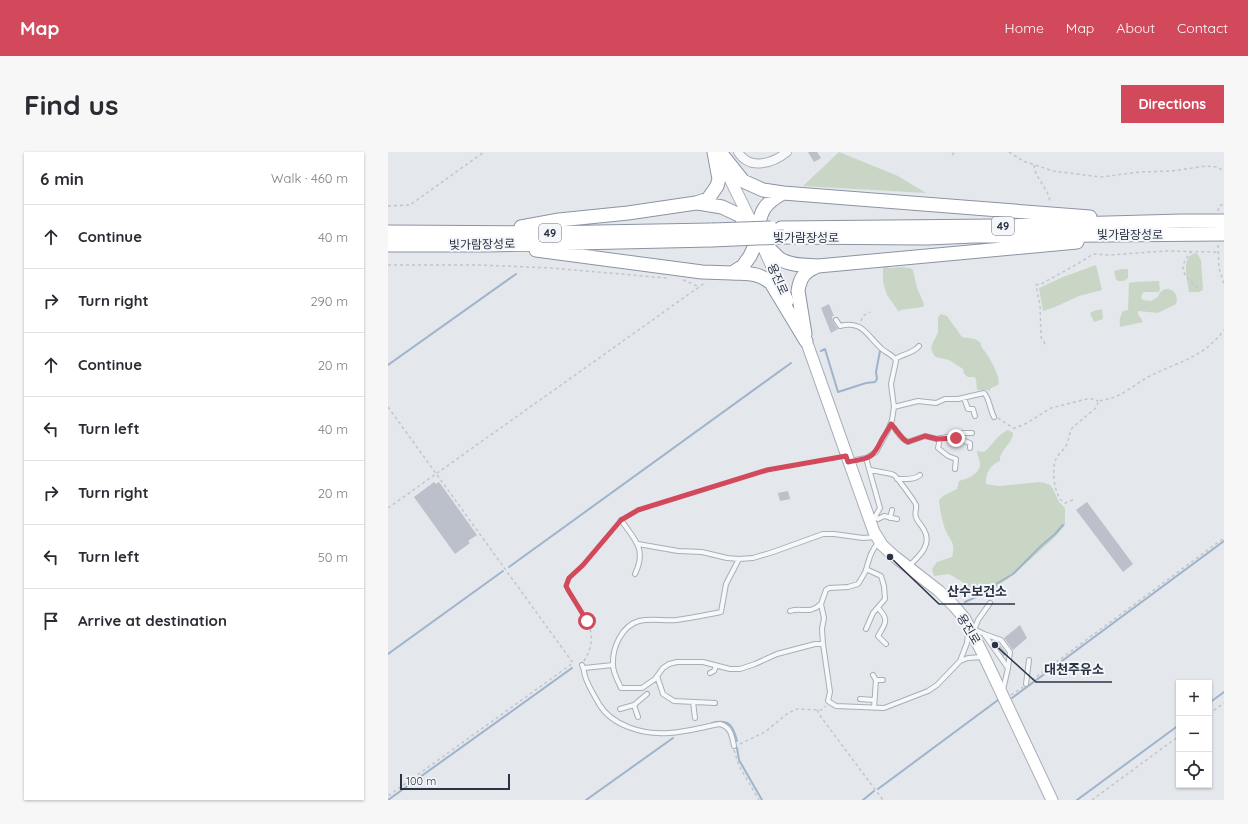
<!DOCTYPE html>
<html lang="en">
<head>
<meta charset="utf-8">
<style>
	:root { --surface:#fff; --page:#f7f7f7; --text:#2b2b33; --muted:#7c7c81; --line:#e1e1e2; --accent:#d1495b }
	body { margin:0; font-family:Quicksand,"Noto Sans KR",sans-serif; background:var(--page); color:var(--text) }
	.controls { position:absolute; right:12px; bottom:12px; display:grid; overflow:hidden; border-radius:0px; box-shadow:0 1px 3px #0004 }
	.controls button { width:36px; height:36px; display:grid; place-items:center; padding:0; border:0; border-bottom:1px solid var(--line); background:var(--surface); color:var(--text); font:20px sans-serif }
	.scale { position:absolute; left:12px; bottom:10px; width:110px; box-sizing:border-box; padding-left:4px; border:2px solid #2b3445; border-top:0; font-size:11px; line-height:14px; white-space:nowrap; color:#2b3445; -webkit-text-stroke:3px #f4f6f9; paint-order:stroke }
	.stop { position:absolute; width:12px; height:12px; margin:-9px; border:3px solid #d1495b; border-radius:50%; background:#fff }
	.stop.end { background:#d1495b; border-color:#fff; box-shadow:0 1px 4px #0008 }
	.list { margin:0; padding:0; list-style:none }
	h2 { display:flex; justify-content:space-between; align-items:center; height:52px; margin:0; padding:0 16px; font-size:17px }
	h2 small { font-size:13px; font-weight:400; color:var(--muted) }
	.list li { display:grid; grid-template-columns:26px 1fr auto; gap:12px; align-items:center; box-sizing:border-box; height:64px; padding:0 16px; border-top:1px solid var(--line) }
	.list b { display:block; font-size:15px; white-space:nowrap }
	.list em { font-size:13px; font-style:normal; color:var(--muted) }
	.icon { flex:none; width:22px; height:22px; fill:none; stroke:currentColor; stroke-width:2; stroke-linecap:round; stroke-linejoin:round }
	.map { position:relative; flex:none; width:836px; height:648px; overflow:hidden; border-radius:0px }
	header { display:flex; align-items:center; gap:24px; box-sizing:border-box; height:56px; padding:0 20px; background:var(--accent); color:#fff }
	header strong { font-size:19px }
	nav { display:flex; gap:22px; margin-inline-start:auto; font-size:14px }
	.intro { display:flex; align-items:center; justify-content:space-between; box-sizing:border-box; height:96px; padding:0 24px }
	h1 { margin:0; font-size:28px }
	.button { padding:10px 18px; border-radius:0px; background:var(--accent); color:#fff; font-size:14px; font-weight:700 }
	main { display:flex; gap:24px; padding:0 24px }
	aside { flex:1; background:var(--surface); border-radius:0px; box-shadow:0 1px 3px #0004 }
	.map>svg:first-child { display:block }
	.green { fill:#c9d6c5 }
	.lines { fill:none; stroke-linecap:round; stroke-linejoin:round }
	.stream { stroke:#9fb4cc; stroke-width:2 }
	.building { fill:#bbc0ca }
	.service-casing { stroke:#a9aeb7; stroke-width:6 }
	.minor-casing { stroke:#a9aeb7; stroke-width:10 }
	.secondary-casing { stroke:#a9aeb7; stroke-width:13 }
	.trunk-casing { stroke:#8b94a3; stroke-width:15 }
	.path { stroke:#c2c5cb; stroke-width:1.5; stroke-dasharray:3 3; stroke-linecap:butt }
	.service { stroke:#f7f8fa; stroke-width:4 }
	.minor { stroke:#f7f8fa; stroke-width:8 }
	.secondary { stroke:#fff; stroke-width:11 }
	.trunk { stroke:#fff; stroke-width:13 }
	.trunk-bridge-casing { stroke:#8b94a3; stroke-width:15; stroke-linecap:butt }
	.trunk-bridge { stroke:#fff; stroke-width:13 }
	.route { stroke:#d1495b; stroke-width:5 }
	.labels { text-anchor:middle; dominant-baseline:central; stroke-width:4; stroke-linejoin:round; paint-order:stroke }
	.shield { fill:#f4f6f9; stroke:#676e7b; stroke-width:1 }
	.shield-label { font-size:11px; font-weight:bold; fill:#2b3445 }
	.street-label { font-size:12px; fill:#2b3445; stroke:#f4f6f9 }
	.leader { fill:none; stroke:#2b3445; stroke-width:1.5 }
	.callout-dot { fill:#2b3445; stroke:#f4f6f9; stroke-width:1.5 }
	.callout-label { font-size:13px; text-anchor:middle; font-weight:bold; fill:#2b3445; stroke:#f4f6f9; stroke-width:4; stroke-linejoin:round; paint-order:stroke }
</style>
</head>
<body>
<header>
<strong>Map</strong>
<nav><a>Home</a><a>Map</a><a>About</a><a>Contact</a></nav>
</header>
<div class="intro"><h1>Find us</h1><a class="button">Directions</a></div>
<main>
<aside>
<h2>6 min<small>Walk · 460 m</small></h2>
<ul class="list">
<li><svg class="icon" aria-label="ahead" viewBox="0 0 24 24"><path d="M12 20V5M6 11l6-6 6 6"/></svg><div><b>Continue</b></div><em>40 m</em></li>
<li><svg class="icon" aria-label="right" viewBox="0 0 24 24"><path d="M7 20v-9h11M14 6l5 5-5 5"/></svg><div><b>Turn right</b></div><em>290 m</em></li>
<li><svg class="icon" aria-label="ahead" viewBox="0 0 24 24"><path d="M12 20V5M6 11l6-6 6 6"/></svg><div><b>Continue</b></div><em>20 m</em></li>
<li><svg class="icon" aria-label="left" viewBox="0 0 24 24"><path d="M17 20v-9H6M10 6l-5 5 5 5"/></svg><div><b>Turn left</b></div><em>40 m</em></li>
<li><svg class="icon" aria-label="right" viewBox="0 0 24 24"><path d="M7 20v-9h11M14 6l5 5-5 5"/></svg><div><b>Turn right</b></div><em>20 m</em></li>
<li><svg class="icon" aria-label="left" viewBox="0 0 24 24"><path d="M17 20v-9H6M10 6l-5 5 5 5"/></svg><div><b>Turn left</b></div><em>50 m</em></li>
<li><svg class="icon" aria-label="arrive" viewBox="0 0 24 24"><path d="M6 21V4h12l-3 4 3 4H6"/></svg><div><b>Arrive at destination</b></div></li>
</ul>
</aside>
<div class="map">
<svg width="836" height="648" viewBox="0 0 836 648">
	<rect width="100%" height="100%" fill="#e4e7ec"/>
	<path class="green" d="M451,0L510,24L538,41L415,34Z
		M809,101L813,108L815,138L811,140H801C800,129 791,103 809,101Z
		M708,113L714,138L691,144L667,155L655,159L651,136L675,125Z
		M495,114L502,116L512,115L522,116L525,118L529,136L536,152L535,155L512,158L511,160L499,143L495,130Z
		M734,117H740V126L736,129H730L728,127L726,119Z
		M771,129L772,138L770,140H756L754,142L753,146L755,148L763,149L770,145C774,131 793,137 788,152L770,161L750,159V162L755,170L732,175C731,169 732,164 735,159L740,158L741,131L746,130Z
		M714,157L715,167L706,170L702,161L706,159Z
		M553,162L559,164L574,185L587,187L593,191V194C599,202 614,224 610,233L603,236L601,240L600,238H589L588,227L586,225H580L576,222L575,217L561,208L548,205L546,203L543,197L545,190L550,181V165Z
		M620,278L625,281C625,292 611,298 612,309C602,313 597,322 598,332L611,334L652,330L657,331L662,333L665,337L671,350L677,356V373L667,385L625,423L611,433L604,440L594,444L573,429L561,422L546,424L544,417L549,410L564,405C568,390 562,389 557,377C554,368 552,358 551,348L555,344L569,337L571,329C579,327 592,322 592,312C592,308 589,303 589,299L596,300C605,293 609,283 620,278Z"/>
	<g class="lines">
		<path class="stream" d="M433,199L437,197L450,240L478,231L487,230L489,227L488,220L492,199
			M0,213L128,122
			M121,415L403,211
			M577,450L603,438L608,432L625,422L653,394L667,382L675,373
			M0,502L115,419
			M624,546L836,389
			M821,551L836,540
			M324,571C341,567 345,573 349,589
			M349,596L351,608L374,648
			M490,637L610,548
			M0,648L184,516
			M198,648L285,586
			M475,648L486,639
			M689,648L791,573"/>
	</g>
	<path class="building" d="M420,0H429L433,6L426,10Z
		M441,152L446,164H444L445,170L450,177L443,181L433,156Z
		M46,330L48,332L51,330L89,383L80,389L82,391L67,402L26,345Z
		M400,339L402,347L392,349L390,341Z
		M699,350L745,412L735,420L688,358Z
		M632,473L639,486L625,498L616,486Z
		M610,491L618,501L616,505L608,492Z"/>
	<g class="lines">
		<defs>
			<path id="service" d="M448,168L452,174C475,168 479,184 494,197C498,201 506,203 508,209L503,232L506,255L504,268L500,278L488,300L478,306L462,309
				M507,207C515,202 526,201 531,194
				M576,246L580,257H585L587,264
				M506,255L530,249L548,251L557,247H570L596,241C601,245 602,258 606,265
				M503,272C508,277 513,288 520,290L537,284L549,287L559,285L567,286L575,281H584
				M552,286L550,296L560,304L568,307L567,317
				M568,286L582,291V296
				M478,306L492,356L484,370
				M482,318C487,319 502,321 506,323C508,324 528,351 528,353C529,357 526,361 528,365C529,370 534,373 536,378C545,393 530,405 521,414
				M509,327C516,327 527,328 532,323
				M487,365L490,367L496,364L509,367
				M502,366L504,358
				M233,368C247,388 259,397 247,422
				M250,392L290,399L314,400L339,406L351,407L365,406L385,400L435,382H446L475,386L488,385
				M351,407L338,432L333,460C318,463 303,466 288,468C276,469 263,466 251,469C234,474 224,495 225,513C225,521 230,529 233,536H254L267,527L275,516L281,512L289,510H315L342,517H352L367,512L389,502L427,492H435L441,533L442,540L440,549L448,554L496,556L540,539L549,533L572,509
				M478,417L493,424L496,434L497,447L485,461L478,477
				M490,456C502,468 497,472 490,484L498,492
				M402,459C415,455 421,463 433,452
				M586,477L596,482L620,516L615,538
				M586,478L590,468L602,451
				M580,480L579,491L572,509L580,506L594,505
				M596,482L613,488L622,500L620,516
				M435,492L434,477L436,466L433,452L438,438L441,436L460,435L470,432C473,427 476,423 478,418C481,407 483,398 491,390
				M194,513C196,517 196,520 197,524C200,534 206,543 211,552C224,574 256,583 281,581C298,580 315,575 332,572C343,575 344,584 346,594
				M196,516L225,513
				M322,521L326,519L328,514
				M485,523L488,528
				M269,524L275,542L286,549L327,551
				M638,532L641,508
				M472,547L486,548
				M305,550L307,566
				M246,553L250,565
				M486,556L488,528H495
				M232,557L246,553L259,542"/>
			<path id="minor" d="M350,0C362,19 385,11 399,0"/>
			<path id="secondary" d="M331,4L369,82L400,149
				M420,194L486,380L494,393L506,404L551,439L567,455L577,467L596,504L664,648"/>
			<path id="trunk" d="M332,0L355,29L375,38L395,41
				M310,51L334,55L351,63L370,83
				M133,75L171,68L240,61L308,51L320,47L329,34L331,27L326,0
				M393,76L610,74L794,69H836
				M0,80L152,81L324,78
				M369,82C372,60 375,52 395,41L702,65
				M396,85L539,86L586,84L836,82
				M371,86C378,93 385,101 392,107C403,114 418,113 430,114L689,90
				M0,93H100L323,88
				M148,98L314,120L344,121L355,114L362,104L371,85
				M344,121C360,122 370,120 383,131L418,189
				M417,182L410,139C412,125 417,119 430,114"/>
		</defs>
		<use href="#service" class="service-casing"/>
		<use href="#minor" class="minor-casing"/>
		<use href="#secondary" class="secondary-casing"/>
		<use href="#trunk" class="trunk-casing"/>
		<path class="path" d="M621,0L635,9L665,19L713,25L751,20L784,19L818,14L830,15L836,20
			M564,3L567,0
			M646,13C647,27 661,36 662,51
			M0,54L22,53L96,0
			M830,59L831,54L836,52
			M830,93L831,116L836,132
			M804,99C788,116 796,125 811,137
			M0,113H90L163,116L279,126
			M295,128L312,135
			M473,169L475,164L482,160
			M657,192L653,185L652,153L648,133L655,131L691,111L705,102L722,103L777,99L830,100
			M0,255L185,511L0,644
			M610,266L625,276H628L639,271L663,256L699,247H705L710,249
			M685,348L677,351C666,346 663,317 668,307C670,302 675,299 678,294C681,288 681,282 684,276L709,255L710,249C718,248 726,246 733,242C743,237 752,229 762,224C791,209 814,207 836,178
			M0,356L318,130
			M238,365L250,358L379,318L451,306
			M196,509C214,480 195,462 180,438L178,434L181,426L195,413L229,373
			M644,528L836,386
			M623,543L635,535
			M429,558L433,565L495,648
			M821,562L836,551
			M352,592L377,580L400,561L409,557L433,558L438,554
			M346,598L351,614L371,648
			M704,648L791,584"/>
		<use href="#service" class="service"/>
		<use href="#minor" class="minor"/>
		<use href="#secondary" class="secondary"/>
		<use href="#trunk" class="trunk"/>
		<defs>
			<path id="trunk-bridge" d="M324,78L383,76
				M323,88L396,85"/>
		</defs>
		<use href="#trunk-bridge" class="trunk-bridge-casing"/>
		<use href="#trunk-bridge" class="trunk-bridge"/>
	</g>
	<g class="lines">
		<path class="route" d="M199,469L180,438L178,434L181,426L195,413L233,368L250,358L379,318L458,304L460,310C480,306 484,308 493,289C496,283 500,278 503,272C508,277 514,288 520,290L537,284L549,287L568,286"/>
	</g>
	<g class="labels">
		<g class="shield">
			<rect x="604" y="65" width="22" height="18" rx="3"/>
			<rect x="151" y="72" width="22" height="18" rx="3"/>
		</g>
		<g class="shield-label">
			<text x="615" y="74">49</text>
			<text x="162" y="81">49</text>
		</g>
		<g class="street-label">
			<text x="742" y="82">빛가람장성로</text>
			<text x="418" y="85">빛가람장성로</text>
			<text transform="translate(94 92) rotate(-1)">빛가람장성로</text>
			<text transform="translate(390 127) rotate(66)">용진로</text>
			<text transform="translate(581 477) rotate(59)">용진로</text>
		</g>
	</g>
	<path class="leader" d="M502 405L551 452H627M607 493L648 530H724"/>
	<g class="callout-dot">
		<circle cx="502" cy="405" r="4"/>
		<circle cx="607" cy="493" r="4"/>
	</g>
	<g class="callout-label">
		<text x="589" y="444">산수보건소</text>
		<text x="686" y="522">대천주유소</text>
	</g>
</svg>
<div class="controls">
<button>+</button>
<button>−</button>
<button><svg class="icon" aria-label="locate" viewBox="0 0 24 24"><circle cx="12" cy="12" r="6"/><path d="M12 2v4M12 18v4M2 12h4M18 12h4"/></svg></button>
</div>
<div class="scale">100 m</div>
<div class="stop" style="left:199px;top:469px"></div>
<div class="stop end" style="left:568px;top:286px"></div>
</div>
</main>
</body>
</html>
